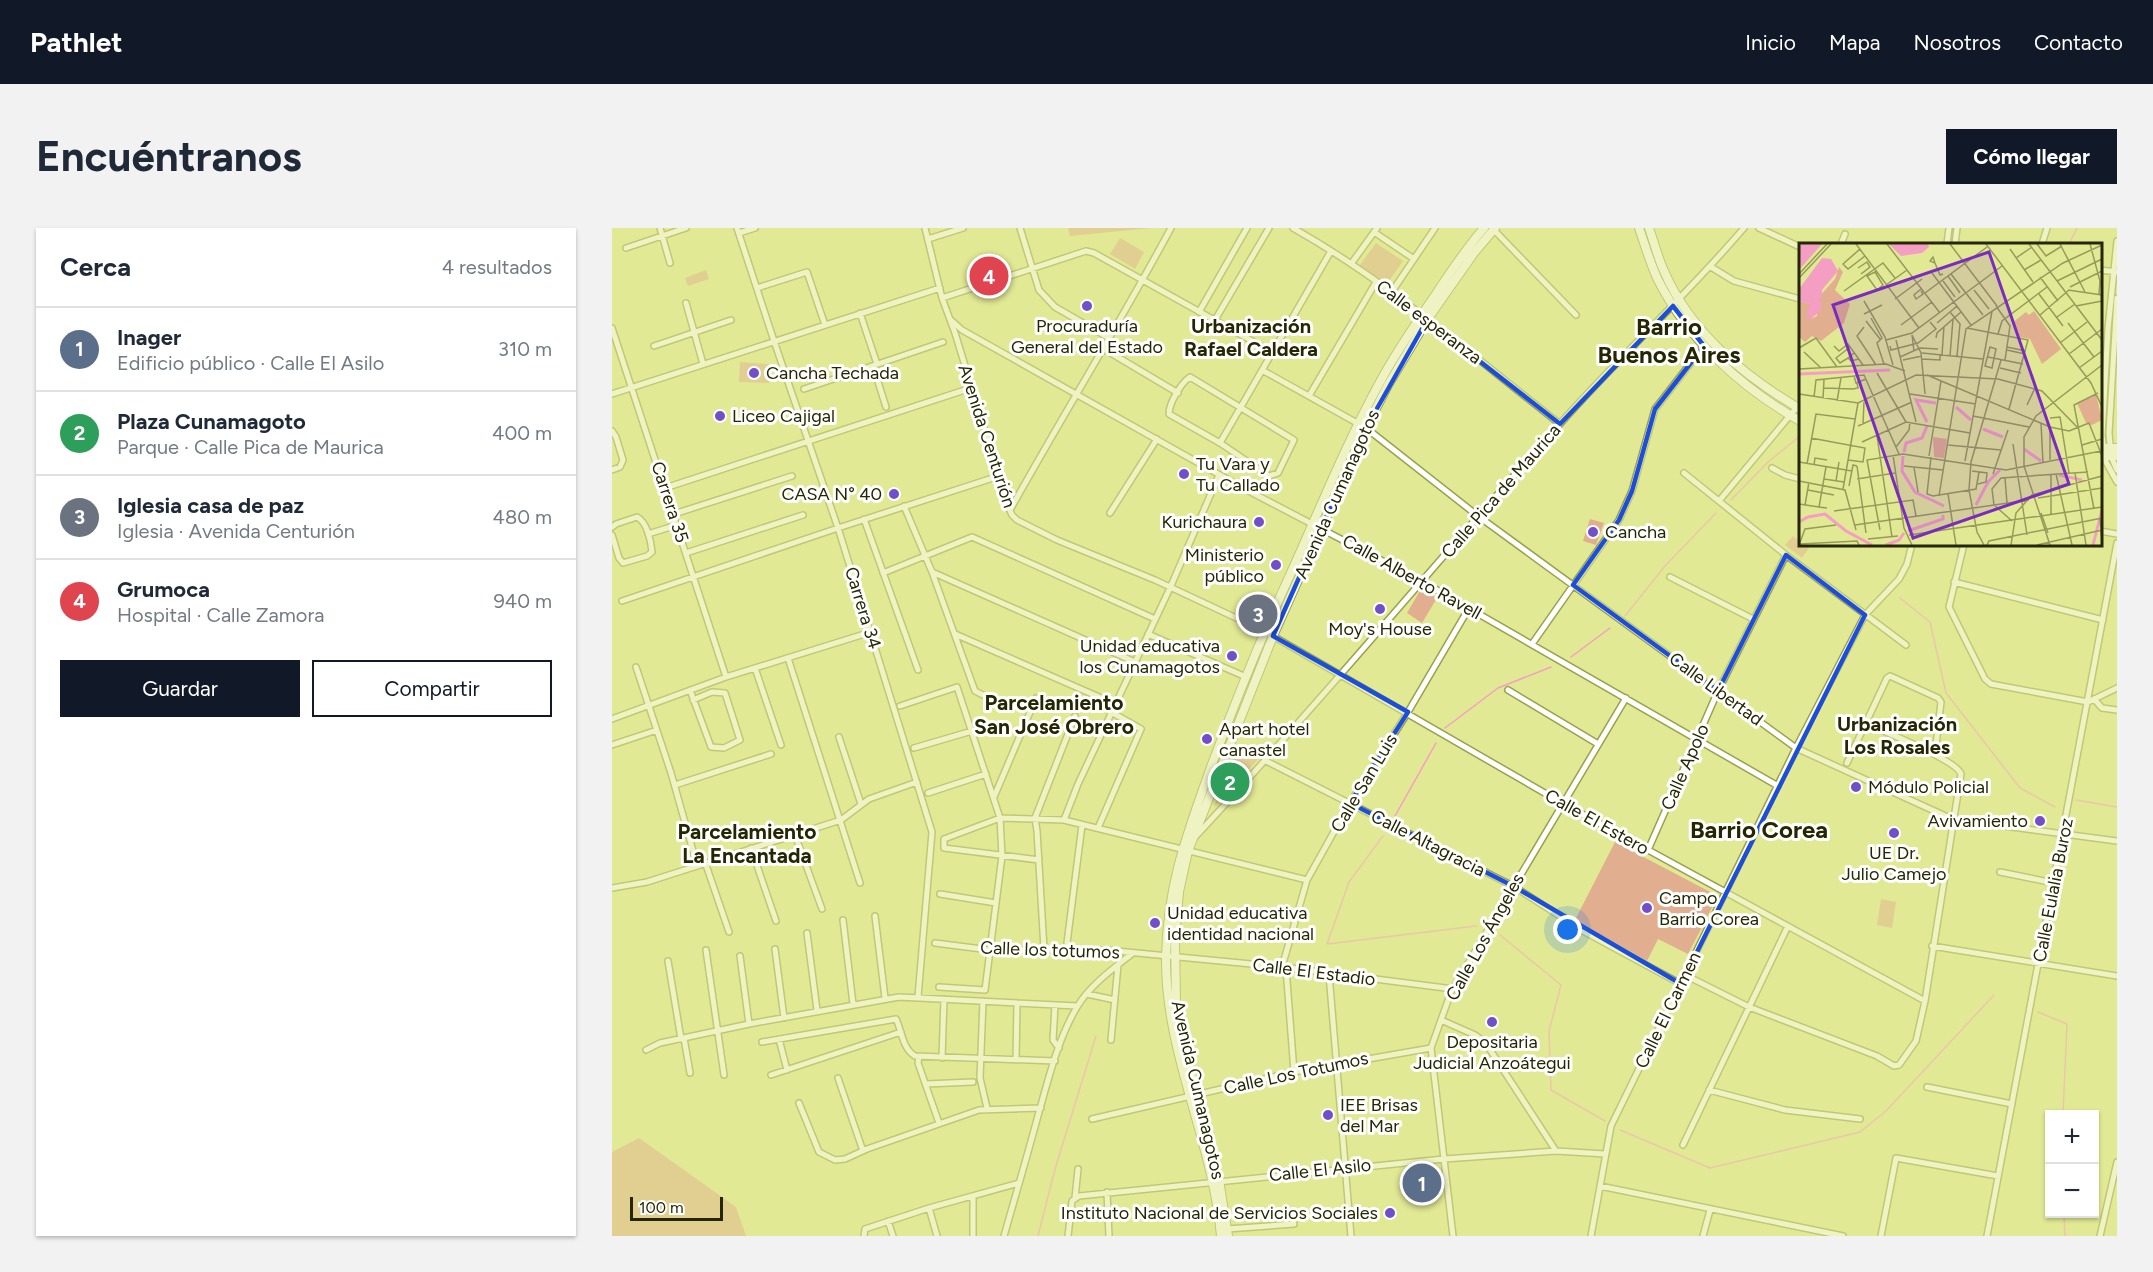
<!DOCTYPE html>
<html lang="es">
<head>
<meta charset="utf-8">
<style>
	:root { --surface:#fff; --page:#f2f2f3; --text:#1f2937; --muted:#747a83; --line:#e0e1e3; --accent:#111827 }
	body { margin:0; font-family:Figtree,sans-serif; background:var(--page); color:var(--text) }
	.controls { position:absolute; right:18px; bottom:18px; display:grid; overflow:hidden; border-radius:0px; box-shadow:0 2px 4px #0004 }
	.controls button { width:54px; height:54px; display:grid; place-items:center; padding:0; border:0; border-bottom:2px solid var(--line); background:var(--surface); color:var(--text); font:30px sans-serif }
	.scale { position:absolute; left:18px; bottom:15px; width:93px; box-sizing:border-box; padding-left:6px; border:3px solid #252703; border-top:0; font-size:16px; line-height:21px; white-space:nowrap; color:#252703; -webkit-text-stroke:4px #fff; paint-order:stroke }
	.you { position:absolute; left:956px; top:702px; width:21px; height:21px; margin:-15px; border:4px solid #fff; border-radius:50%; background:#1a73e8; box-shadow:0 0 0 9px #1a73e833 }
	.badge { display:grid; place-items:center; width:39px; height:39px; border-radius:50%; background:var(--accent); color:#fff; font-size:20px; font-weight:700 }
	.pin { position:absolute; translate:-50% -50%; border:3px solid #fff; box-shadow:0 2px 6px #0006 }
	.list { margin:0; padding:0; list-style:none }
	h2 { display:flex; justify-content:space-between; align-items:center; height:78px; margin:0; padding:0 24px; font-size:26px }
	h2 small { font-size:20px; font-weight:400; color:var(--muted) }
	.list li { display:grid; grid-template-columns:39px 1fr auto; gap:18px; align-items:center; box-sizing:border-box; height:84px; padding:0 24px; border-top:2px solid var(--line) }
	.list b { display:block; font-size:22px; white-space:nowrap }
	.list p { margin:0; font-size:20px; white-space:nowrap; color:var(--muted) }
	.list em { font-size:20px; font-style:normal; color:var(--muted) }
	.actions { display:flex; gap:12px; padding:18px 24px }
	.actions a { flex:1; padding:14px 0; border:2px solid var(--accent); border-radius:0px; text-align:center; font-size:21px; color:var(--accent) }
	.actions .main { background:var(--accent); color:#fff }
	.map { position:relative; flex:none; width:1505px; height:1008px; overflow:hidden; border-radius:0px }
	header { display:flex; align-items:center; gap:36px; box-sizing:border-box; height:84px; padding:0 30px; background:var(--accent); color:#fff }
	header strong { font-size:28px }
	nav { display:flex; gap:33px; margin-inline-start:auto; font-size:21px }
	.intro { display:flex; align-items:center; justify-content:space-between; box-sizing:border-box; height:144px; padding:0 36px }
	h1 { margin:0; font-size:42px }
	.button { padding:15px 27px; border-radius:0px; background:var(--accent); color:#fff; font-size:21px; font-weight:700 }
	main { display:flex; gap:36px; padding:0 36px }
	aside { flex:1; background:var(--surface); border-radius:0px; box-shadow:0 2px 4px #0004 }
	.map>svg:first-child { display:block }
	.green { fill:#e1ae8f }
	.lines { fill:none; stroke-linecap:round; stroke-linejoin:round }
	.stream { stroke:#f59ec4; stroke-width:1.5 }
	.street-casing { stroke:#9aa04c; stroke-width:8 }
	.secondary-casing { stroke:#9aa04c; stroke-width:10 }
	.street { stroke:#fff; stroke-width:5 }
	.secondary { stroke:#fff; stroke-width:8 }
	.marked { fill:none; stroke:#1d4ed8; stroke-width:4.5; stroke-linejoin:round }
	.poi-dot { fill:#724ec8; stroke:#fff; stroke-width:2 }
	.labels { text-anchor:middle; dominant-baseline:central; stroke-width:6; stroke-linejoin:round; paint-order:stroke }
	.street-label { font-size:18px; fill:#252703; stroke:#fff }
	.poi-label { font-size:18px; fill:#252703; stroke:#fff; text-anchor:start }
	.neighbourhood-label { font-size:20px; font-weight:bold; fill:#252703; stroke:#fff }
	.quarter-label { font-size:21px; font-weight:bold; fill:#252703; stroke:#fff }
	.district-label { font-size:24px; font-weight:bold; fill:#252703; stroke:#fff }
	.inset-river { fill:none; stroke:#f59ec4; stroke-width:3 }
	.inset-road { fill:none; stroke:#969b5a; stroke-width:1.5 }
	.view { fill:#7b2cbf; fill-opacity:0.15; stroke:#7b2cbf; stroke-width:3 }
	.inset-edge { fill:none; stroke:#252703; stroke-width:3 }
</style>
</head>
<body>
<header>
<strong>Pathlet</strong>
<nav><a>Inicio</a><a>Mapa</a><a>Nosotros</a><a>Contacto</a></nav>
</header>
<div class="intro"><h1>Encuéntranos</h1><a class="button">Cómo llegar</a></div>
<main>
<aside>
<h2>Cerca<small>4 resultados</small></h2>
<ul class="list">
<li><span class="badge" style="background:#5c6f8a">1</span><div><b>Inager</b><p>Edificio público · Calle El Asilo</p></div><em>310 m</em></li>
<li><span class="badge" style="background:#2e9e5b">2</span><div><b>Plaza Cunamagoto</b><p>Parque · Calle Pica de Maurica</p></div><em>400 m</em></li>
<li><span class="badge" style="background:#6b7280">3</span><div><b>Iglesia casa de paz</b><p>Iglesia · Avenida Centurión</p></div><em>480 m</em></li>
<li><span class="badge" style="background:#e0444e">4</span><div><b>Grumoca</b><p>Hospital · Calle Zamora</p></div><em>940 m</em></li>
</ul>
<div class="actions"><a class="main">Guardar</a><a>Compartir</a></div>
</aside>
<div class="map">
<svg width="1505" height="1008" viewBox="0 0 1505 1008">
	<rect width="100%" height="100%" fill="#e2e994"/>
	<path class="green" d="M456,0H539L458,8Z
		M508,10L532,24L523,41L498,26Z
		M764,15L791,33L775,56L748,37Z
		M94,42L97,51L76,58L73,50Z
		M128,134L157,136V155L127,154Z
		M978,291L992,295L984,317L971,313Z
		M1181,308L1188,314V316L1197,320L1190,330L1173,317Z
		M809,361L825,370L810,395L795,385Z
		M624,520L648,529L602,579Z
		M1003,614L1106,668L1076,726L1046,711L1035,733L963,692Z
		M1269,671L1284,674L1280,700L1265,697Z
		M27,910L124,979L134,1008H0V924Z"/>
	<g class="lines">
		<path class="stream" d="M1457,16L1465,0
			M1119,272L1156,234L1188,208
			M1288,370L1318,394L1334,465L1408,560L1443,579
			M1013,388L1053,338L1104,285
			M959,429L998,400
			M833,500L886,460L939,439
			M1464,572L1505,579
			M783,588L824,515
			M771,608L737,654L715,716L864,698
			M888,707L949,757L937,803L939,862L993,893
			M1426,784L1455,796L1451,886
			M1008,902L1098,940L1248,904L1274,883L1382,767
			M1452,986L1453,1008
			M426,1008L443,941L484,808"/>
		<defs>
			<path id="street" d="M48,0L58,35
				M125,0L162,113L227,303L320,604L306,769
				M313,0L330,70L343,105L396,278L400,287L405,292L445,312L543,352L652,403L950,575L1313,773
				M408,0L427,62L443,79L497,110
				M681,0C777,54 861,128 948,196
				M1147,0L1188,19
				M882,2L964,87
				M762,4L802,31
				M127,5L143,0
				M316,11L351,0
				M1505,13L1496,101L1490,208L1494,234L1505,254
				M1229,16L1233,6
				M1335,16L1337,0
				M1343,16L1345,0
				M1430,16L1435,0
				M14,20L74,0
				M739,36L765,0
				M1099,39L1122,53L1188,71
				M1488,42L1505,44
				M145,60L195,44L213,97
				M779,65L823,0
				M330,70L474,23L482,25L660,124
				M1505,70L1497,205L1499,228L1505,242
				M74,75L91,136
				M587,84L635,0
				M248,85L265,136
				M603,92L657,0
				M340,93L350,102L631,260L811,354L1166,558
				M0,100L114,449
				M42,118L119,92
				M492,121L566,165
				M261,138L274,179
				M650,142L754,200L866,288L1184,520L1340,591L1505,613
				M578,149L682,212L666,245L657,248L608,215L557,186C557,175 569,155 578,149Z
				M192,161L331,114
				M0,166L328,60
				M697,168L764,54
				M0,203L4,209L11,232L8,239L0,242
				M608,215L719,23
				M1160,240L1173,247L1188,251
				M1072,245L1174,327L1294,417
				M53,260L359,160
				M1107,273L1185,179
				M292,278L320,344L363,463L391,477
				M398,282C451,187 508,95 559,0
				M498,285L545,211
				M62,286L180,248
				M252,291L306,442
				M0,299L4,296L25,289C35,294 39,313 40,324L35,328L11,335L7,330L0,307
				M1488,303L1505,306
				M36,306L65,297
				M1352,316L1337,379L1373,451L1379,456L1476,474L1505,460
				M74,325L191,287
				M320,344L523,434
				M271,345L360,309L543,391
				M1058,349L1141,391
				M1342,354L1491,392
				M10,373L226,300L387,248
				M343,406L503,476
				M536,406L634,449
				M920,416L1007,292L1020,263L1043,181L1092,118
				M176,430L248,655
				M24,439L59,545L85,637
				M143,440L169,517
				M78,462L99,519L112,520L128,512L113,465L100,464L81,472
				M896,462L986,516
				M1482,471L1490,480L1505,482
				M288,478L345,459L388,590L390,628L373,762L327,759
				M0,491L114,449L259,404
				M227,509L249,576
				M0,517L45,502
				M302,520L360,503
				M654,533L901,658L971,703L1069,756
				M1235,535L1275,450L1278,448L1326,470L1329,474L1323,526
				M63,557L159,526
				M316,565L374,546
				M382,569L424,470
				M452,592L466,556L558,360L607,247
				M486,600L529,501L499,484
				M183,607L210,681
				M584,608C708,475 824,334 946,198C1006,130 1073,69 1132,0
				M139,620L164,693
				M1036,622L1106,463L1174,327
				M427,632L332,620V611L388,590L452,592L695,652
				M93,634L117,704
				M1388,644L1442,655
				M0,660L35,654L229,592L257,571L305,554
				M328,666L384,675
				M263,688L273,770
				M231,692L241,776
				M195,705L205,782
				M323,715L378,722H494L670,739L841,761
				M455,715L470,597
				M1320,718L1505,748
				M163,721L172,790
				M432,721L425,603L423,590L463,488
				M94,722L112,847
				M128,728L137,796
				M56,733L69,811
				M670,739L695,652L738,575L796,484L857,380
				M674,740L682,844
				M717,746L739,1008
				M1073,747L1137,779L1265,828L1282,838L1287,837L1304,813L1313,773L1349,546C1345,532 1270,503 1253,495
				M475,766L503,772
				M371,773L368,850L375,880
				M443,777L441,812L447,820
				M829,792L863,807L873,814L944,923
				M72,810L78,845
				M167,811L175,842
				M499,812L506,737
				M150,814L284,791C290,803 290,820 303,828L443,833
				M34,822L48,815L137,796L287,769L465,778
				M307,829L306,835L327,895
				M330,830L332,771
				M404,832L405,775
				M159,847L289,804
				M226,850L251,923
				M314,856L361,854
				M1315,859L1400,876
				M1097,862L1173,882L1248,891
				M187,875L207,924L223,932L233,931L255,921L367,882L429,880
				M480,891L682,844L819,820
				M1071,917L1176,698
				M988,958L1231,1008
				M495,964L497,1008
				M361,968V1008
				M463,970L466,941
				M317,980L325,1008
				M276,993L281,1008
				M615,1001L682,996
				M252,1008L253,1001L317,980L407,955
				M392,1008C404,966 416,925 427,884C437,849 446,811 465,779C478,757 502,740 521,725
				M456,1008L460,973L467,968L832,931L944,923L993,926
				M841,1008L819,820L839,764L1014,470
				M979,1008L999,898L1184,520L1253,387L1287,351L1295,336L1300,316
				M1091,1008L1098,982
				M1269,1008L1284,930L1386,948
				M1375,1008L1505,315
				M1488,1008L1505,934"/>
			<path id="secondary" d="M1027,0C1033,17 1038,35 1046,52C1077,113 1130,160 1188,193
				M1037,0C1042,14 1046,30 1052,43C1079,105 1132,148 1188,181
				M1488,220H1505
				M1488,228H1505
				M609,1008C601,913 553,825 554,730C555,658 575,606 599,539C623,474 649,410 678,347C707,283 734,216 768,154C784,124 804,95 824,66C839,43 854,21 872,0
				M616,1008L607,952L572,818L564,776L563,710L567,664L576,623L661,408L754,200L776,157L815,92L862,25L883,0"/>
		</defs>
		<use href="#street" class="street-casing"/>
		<use href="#secondary" class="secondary-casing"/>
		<use href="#street" class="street"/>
		<use href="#secondary" class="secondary"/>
	</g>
	<path d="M0 0H1505V1008H0ZM1061,78L1092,118L1043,181L1020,263L1007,292L961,357L1106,463L1174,327L1253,387L1069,756L901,658L738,575L796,484L661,408L754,200L815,92L948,196Z" fill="#e2e994" fill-opacity=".55" fill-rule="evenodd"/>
	<path class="marked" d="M1061,78L1092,118L1043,181L1020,263L1007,292L961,357L1106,463L1174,327L1253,387L1069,756L901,658L738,575L796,484L661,408L754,200L815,92L948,196Z"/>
	<g class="poi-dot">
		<circle cx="475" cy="78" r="6"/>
		<circle cx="142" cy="145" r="6"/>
		<circle cx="108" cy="188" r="6"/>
		<circle cx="572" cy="246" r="6"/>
		<circle cx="282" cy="266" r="6"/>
		<circle cx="647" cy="294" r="6"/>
		<circle cx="981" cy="304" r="6"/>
		<circle cx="664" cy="337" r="6"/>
		<circle cx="768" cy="381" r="6"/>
		<circle cx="620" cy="428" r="6"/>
		<circle cx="595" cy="511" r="6"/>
		<circle cx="1244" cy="559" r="6"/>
		<circle cx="1428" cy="593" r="6"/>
		<circle cx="1282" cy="605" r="6"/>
		<circle cx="1035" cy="680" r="6"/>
		<circle cx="543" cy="695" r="6"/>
		<circle cx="880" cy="794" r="6"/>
		<circle cx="716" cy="887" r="6"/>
		<circle cx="778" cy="985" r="6"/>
	</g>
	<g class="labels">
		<g class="street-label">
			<text transform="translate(817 94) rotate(37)">Calle esperanza</text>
			<text transform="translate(375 208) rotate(72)">Avenida Centurión</text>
			<text transform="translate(889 263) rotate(-49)">Calle Pica de Maurica</text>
			<text transform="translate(725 266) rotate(-66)">Avenida Cumanagotos</text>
			<text transform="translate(58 274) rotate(72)">Carrera 35</text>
			<text transform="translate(800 349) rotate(29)">Calle Alberto Ravell</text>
			<text transform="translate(251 380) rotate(73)">Carrera 34</text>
			<text transform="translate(1104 461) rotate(36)">Calle Libertad</text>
			<text transform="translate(1073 539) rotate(-66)">Calle Apolo</text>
			<text transform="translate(752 555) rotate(-59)">Calle San Luis</text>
			<text transform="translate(985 594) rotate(29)">Calle El Estero</text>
			<text transform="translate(816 615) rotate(27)">Calle Altagracia</text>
			<text transform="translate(1441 662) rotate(-79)">Calle Eulalia Buroz</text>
			<text transform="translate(873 709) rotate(-61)">Calle Los Ángeles</text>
			<text transform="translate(438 722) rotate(2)">Calle los totumos</text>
			<text transform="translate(702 744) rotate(7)">Calle El Estadio</text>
			<text transform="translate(1056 782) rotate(-64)">Calle El Carmen</text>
			<text transform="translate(684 845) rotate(-12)">Calle Los Totumos</text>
			<text transform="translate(586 862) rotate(77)">Avenida Cumanagotos</text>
			<text transform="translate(708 942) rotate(-6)">Calle El Asilo</text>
		</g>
		<g class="poi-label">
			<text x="475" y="98" text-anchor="middle">Procuraduría<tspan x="475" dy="21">General del Estado</tspan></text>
			<text x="154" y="145">Cancha Techada</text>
			<text x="120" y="188">Liceo Cajigal</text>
			<text x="584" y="236">Tu Vara y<tspan x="584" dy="21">Tu Callado</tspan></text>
			<text x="270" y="266" text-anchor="end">CASA N° 40</text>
			<text x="635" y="294" text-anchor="end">Kurichaura</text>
			<text x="993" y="304">Cancha</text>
			<text x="652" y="327" text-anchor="end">Ministerio<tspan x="652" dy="21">público</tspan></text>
			<text x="768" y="401" text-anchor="middle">Moy's House</text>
			<text x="608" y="418" text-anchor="end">Unidad educativa<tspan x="608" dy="21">los Cunamagotos</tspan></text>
			<text x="607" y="501">Apart hotel<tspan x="607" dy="21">canastel</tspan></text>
			<text x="1256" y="559">Módulo Policial</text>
			<text x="1416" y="593" text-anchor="end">Avivamiento</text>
			<text x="1282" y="625" text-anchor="middle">UE Dr.<tspan x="1282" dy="21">Julio Camejo</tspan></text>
			<text x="1047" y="670">Campo<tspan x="1047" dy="21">Barrio Corea</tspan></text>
			<text x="555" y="685">Unidad educativa<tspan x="555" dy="21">identidad nacional</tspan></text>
			<text x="880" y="814" text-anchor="middle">Depositaria<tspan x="880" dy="21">Judicial Anzoátegui</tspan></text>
			<text x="728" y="877">IEE Brisas<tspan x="728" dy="21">del Mar</tspan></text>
			<text x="766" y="985" text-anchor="end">Instituto Nacional de Servicios Sociales</text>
		</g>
		<g class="neighbourhood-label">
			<text x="639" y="98">Urbanización<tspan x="639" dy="23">Rafael Caldera</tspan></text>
			<text x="1285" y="496">Urbanización<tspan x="1285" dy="23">Los Rosales</tspan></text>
		</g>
		<g class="quarter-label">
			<text x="442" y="474">Parcelamiento<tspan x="442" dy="24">San José Obrero</tspan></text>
			<text x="135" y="603">Parcelamiento<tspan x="135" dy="24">La Encantada</tspan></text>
		</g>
		<g class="district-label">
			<text x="1057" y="98">Barrio<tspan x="1057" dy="28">Buenos Aires</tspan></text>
			<text x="1147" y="601">Barrio Corea</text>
		</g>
	</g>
	<g transform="translate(1187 15)">
		<rect width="303" height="303" fill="#e2e994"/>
		<path d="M40,24L44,29L36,47L51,61L45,80L22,98L13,93L6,99L0,94V58L11,61L12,76L18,73V56L36,36ZM235,68L262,106L243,121L231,96L219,94L213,80L227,69L230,72ZM297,151L303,177L293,182L287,180L278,160ZM134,194L148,196L145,215L135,214Z" fill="#e1ae8f"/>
		<path d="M0,1H23L0,27ZM90,1H129L130,4L123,10L102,13ZM23,15L32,16L39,28L23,47V55L18,56L23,60L21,68L12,76L7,74L11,61L0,58V46Z" fill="#f59ec4"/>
		<path class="inset-river" d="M0,131L91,127M157,164L172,177M128,179L117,157L137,160M184,186L204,194M225,206L242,218M105,209L107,200L123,195L128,183M104,213L103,228L116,249L145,263M260,232L283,237M177,262L189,239L201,227M0,279L9,274L26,271L47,288L73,302M109,288L144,276V272M87,302L100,297L105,290M294,302L303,267"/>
		<path class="inset-road" d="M57,1L120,85M88,1L141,70M151,1L198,63M187,1L292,140L303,164M230,1L303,97M238,1L247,13L263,3M261,1L286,49M291,1L301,38L300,51M61,6L44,21L49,26L66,13M211,6L234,39M217,15L233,4M136,20L134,14L131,18L136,20L141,32L144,31M59,25L68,19L71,24L62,31M225,27L242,17M76,29L84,42L78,47L68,33L78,28M133,30L172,82M0,31L28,1M152,31L184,72M149,33L161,50M241,34L259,58M0,35L32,1M144,38L156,54M258,38L303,16M87,42L108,27M271,44L303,28M122,46L115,52L117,56L124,51L122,48M175,47L190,66M269,47L303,52M45,48L84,20L96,35M126,50L188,4M240,51L264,83M96,56L123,36M65,58L86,94L94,122M197,63L211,83L206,117M277,63L303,58M151,69L161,81L158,113M65,71L83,62M241,72L270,47M258,74L276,61M72,75L83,95L78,100L85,121M67,78L81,96M138,80L158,63M269,80L295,114M102,82L133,59M65,84L58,93L77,122M168,85L229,97L210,166M199,91L203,78L248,44M137,95L138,90L162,69M87,97L113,90L203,23M97,97L117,179M261,100L288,79M35,103L40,108L49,101L64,122M91,103L92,107L119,100L137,86L131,79M191,104L197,106L193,125L186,123ZM208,104L227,108M0,105L17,95L38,124M208,107L226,111M115,108L113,92L122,110L126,151M5,109L22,125M55,110L49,115L52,118L60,116M123,110L184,116M270,111L303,86M143,112L145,83M151,113L154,76M101,114L121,105L139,106M189,114L224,121M49,115L41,120L37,115L51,104M123,116L141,117V112M104,117L123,113M201,125L222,130M280,125L303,108M0,126L87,121L106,128M78,130L107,179M128,132L251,184L270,188L290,180L303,213M55,133L57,140L67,136M25,145L54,146L59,145L58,140M0,151L59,160L117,132L199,136L243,148L278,184M111,151L177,161M15,154L17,137L65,132L100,211M24,156L25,137M38,158L42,135M228,162L236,145M174,173L230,184M251,175L261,174L270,230M242,180L244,220M64,181L65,159M59,183L113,159M78,193L93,294M12,195L66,205L64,219L49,217M63,199L107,179L171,190M214,201L228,292M149,202L202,207M283,202L303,196M97,204L110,187L111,179M94,212L105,285L113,302M130,213L142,138M132,214L128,251L134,253L177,246L180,229M251,217V184M166,218L193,68M0,219L53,228M8,221L17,171L56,176M15,222L16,215L28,217M58,223L67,290M105,223L144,227M27,224L20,264L28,265M115,224L119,249M173,228L188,230L187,239L179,241M276,230L287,302M194,231L209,187M257,231L273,302M206,235L208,260M25,236L45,239M58,236L96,230M0,238L46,247L57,287M37,238L40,219M50,243L54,222L58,223M44,246L59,160M9,247L35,252M149,251L157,302M140,253L167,86L264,20L303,2M239,255L303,245M0,261L20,264M6,262L10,239M295,266L275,162L299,150M35,268L114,257L117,273M242,270L249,290M252,272V231M301,276L303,299M213,278L195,262L193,246L202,235L289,229M56,282L230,257M81,287L68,217L104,211L207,227L302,208M110,292L303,264M69,296L99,293M1,301L58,298L60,302M0,302L6,286L37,282M185,302L178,289L170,247L172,219L202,117M188,302L190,298L303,275M212,302L217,270L233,252L303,233M238,302L303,287M251,302L225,223V194L237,173L303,122"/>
		<path class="view" d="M190,9L270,241L114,295L34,62Z"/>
		<rect width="303" height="303" class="inset-edge"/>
	</g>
</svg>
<div class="controls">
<button>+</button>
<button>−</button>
</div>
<div class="scale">100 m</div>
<div class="you"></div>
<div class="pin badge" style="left:810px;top:955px;background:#5c6f8a">1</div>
<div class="pin badge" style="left:618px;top:554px;background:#2e9e5b">2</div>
<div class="pin badge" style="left:646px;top:386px;background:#6b7280">3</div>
<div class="pin badge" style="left:377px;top:48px;background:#e0444e">4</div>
</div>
</main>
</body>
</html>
